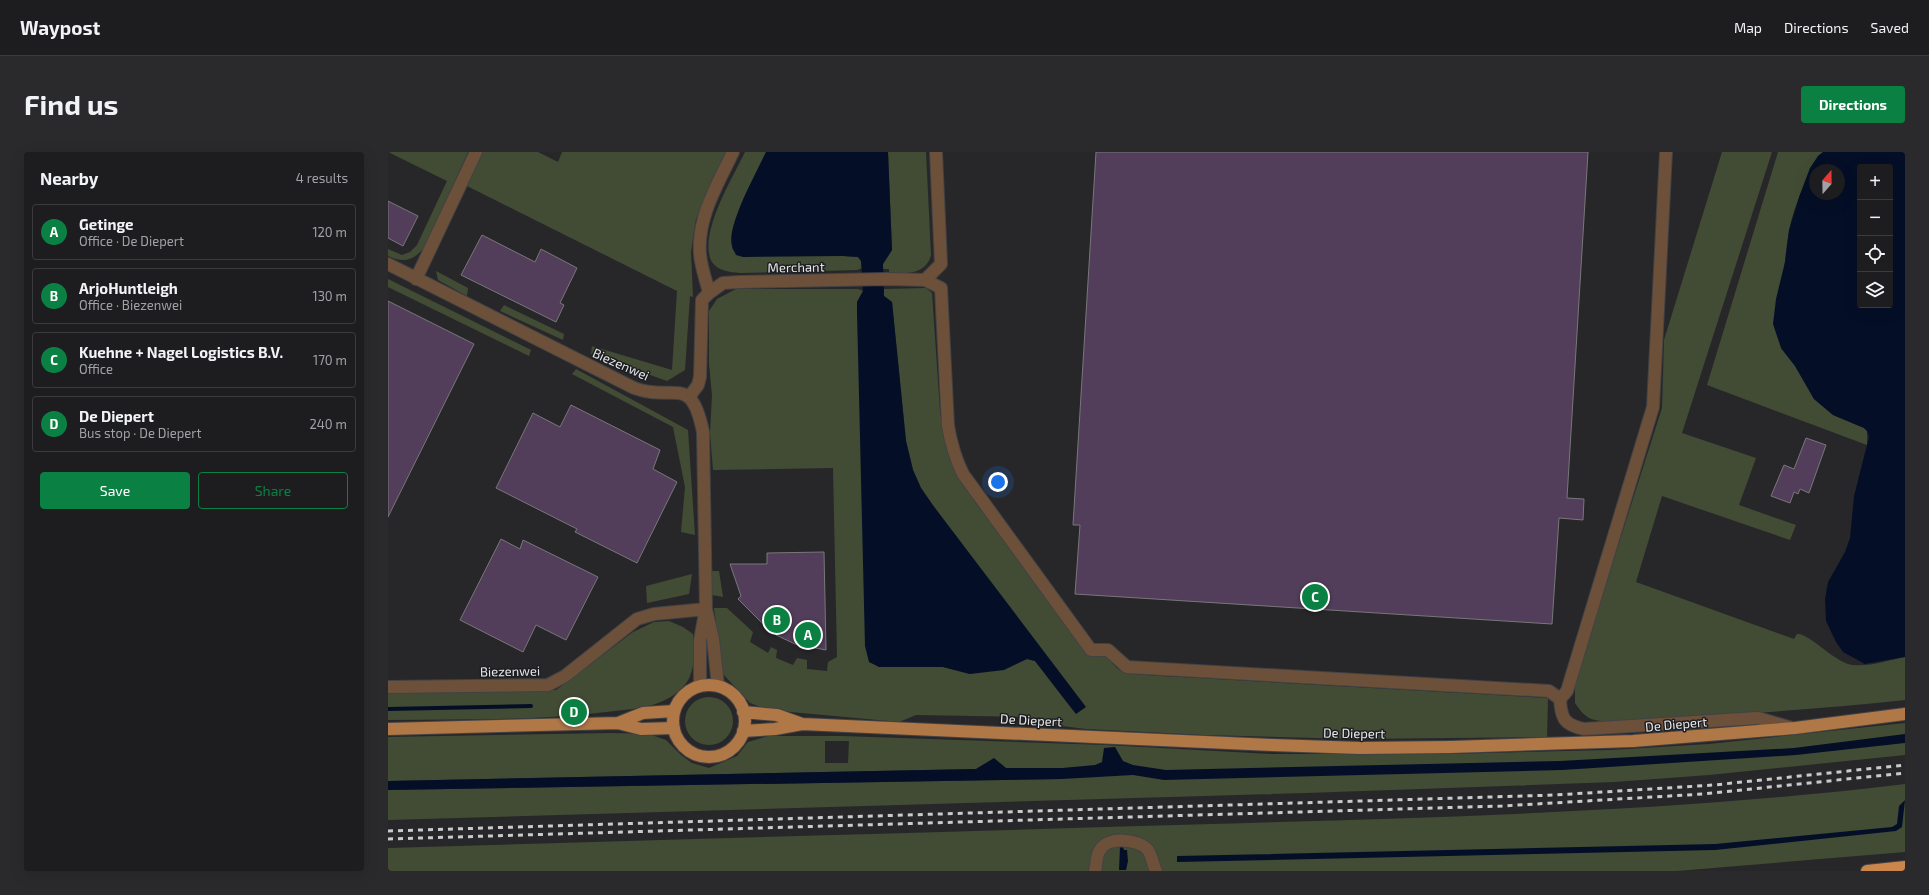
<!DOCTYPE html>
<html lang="en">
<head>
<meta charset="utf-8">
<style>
	:root { --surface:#1d1d20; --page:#2a2a2d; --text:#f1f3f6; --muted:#a0a2a5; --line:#3b3b3e; --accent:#0b8043 }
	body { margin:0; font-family:"Exo 2",sans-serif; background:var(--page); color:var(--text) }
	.controls { position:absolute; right:12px; top:12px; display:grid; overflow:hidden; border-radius:4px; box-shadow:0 4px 16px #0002 }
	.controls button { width:36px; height:36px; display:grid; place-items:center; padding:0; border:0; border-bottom:1px solid var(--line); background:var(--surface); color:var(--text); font:20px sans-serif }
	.compass { position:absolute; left:1421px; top:12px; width:36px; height:36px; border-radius:50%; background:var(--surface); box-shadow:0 4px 16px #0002; rotate:20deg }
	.you { position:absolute; left:610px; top:330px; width:14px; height:14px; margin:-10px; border:3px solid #fff; border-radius:50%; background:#1a73e8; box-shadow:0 0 0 6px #1a73e833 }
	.badge { display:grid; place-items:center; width:26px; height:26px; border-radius:50%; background:var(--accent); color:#fff; font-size:13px; font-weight:700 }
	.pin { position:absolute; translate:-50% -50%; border:2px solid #fff; box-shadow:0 1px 4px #0006 }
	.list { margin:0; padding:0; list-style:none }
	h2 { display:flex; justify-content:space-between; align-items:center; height:52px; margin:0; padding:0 16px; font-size:17px }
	h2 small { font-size:13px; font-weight:400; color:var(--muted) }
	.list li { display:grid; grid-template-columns:26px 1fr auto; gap:12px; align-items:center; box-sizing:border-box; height:56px; margin:0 8px 8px; padding:0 8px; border:1px solid var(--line); border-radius:4px }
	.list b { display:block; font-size:15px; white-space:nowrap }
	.list p { margin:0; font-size:13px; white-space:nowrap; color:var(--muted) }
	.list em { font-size:13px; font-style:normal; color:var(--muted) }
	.actions { display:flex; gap:8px; padding:12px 16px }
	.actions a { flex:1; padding:9px 0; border:1px solid var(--accent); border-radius:4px; text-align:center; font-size:14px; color:var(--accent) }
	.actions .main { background:var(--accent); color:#fff }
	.icon { flex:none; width:22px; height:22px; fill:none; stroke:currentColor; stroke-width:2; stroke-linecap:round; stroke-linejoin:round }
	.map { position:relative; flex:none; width:1517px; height:719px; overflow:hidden; border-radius:4px }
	header { display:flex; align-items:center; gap:24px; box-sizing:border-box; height:56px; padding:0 20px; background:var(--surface); border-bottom:1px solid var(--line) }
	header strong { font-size:19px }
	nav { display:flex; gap:22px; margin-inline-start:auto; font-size:14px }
	.intro { display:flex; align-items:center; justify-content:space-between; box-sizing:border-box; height:96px; padding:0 24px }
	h1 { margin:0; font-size:28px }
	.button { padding:10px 18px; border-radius:4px; background:var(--accent); color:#fff; font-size:14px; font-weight:700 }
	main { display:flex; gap:24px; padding:0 24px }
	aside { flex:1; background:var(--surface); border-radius:4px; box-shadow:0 4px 16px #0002 }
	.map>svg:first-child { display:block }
	.green { fill:#424c35; fill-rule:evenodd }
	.water { fill:#040f27; fill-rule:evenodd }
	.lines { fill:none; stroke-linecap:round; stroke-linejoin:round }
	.stream { stroke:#040f27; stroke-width:4 }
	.building { fill:#523e5a; stroke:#79777a }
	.minor-casing { stroke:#424245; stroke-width:14 }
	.major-casing { stroke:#424245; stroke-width:14 }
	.highway-casing { stroke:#424245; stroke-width:14 }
	.minor { stroke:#6c503a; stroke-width:12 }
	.major { stroke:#b07747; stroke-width:12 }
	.highway { stroke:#cb864b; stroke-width:12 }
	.rail { stroke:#cacacc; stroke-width:3; stroke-dasharray:5 5; stroke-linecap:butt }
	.labels { text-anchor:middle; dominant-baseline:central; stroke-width:3; stroke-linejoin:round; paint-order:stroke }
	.street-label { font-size:13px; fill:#e8e8ea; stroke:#1d1e21 }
</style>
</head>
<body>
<header>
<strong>Waypost</strong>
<nav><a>Map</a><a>Directions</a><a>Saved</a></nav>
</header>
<div class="intro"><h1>Find us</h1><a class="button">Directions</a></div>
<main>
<aside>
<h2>Nearby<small>4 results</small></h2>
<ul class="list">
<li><span class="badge">A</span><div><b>Getinge</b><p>Office · De Diepert</p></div><em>120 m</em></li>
<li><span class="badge">B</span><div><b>ArjoHuntleigh</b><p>Office · Biezenwei</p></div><em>130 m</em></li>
<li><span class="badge">C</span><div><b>Kuehne + Nagel Logistics B.V.</b><p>Office</p></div><em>170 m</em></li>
<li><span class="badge">D</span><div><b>De Diepert</b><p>Bus stop · De Diepert</p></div><em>240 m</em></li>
</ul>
<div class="actions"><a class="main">Save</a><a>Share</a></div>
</aside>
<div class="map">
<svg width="1517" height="719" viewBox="0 0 1517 719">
	<rect width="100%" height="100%" fill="#27272a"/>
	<path class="green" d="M0,0H80L37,95C25,108 17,112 0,104V97L14,103L22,100L29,93L59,29Z
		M95,0H150L170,10L174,0H339L308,67L303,100L305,145L302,144L297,218L279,229L203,202L204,194L284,218L289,139L79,34Z
		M357,0H378L355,48L455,104L470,105L473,109L474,116L469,118L352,121C342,120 330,119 324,110C309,84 345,25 357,0Z
		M500,0H538L543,103C538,123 518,121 501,122V117H495V112L504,98Z
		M1334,0H1384L1294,281L1368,306L1351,353L1408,373L1402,388L1274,344L1248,430L1406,487L1409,482C1420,480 1447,511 1465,513C1481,515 1501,508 1517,505V548C1443,556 1369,561 1295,566C1270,567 1230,574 1207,568C1197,566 1192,558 1187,551V529L1274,256L1276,188Z
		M1390,0H1435L1430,4C1419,28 1406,52 1401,79C1394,117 1395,157 1393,196L1407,214L1426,247L1445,263L1476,276L1479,279V293L1319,233Z
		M48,119L80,136L79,144L50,128Z
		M0,127L143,198L141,204L0,135Z
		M538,136L544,141L552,259L557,290L566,318L587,350L701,503L719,504C731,522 737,521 757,523L1160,546L1159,585L964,587L816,583L698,577L674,574L638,565L528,563L511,570L381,558L362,551L335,522L326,456H339L365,480L362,490L380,501L383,495L389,498L388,506L405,513L409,506L419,508V517L439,519L440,510L449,505L445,316L325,318L322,281L324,243L321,212V159L329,147L348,137H470L475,139L469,150L472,223L491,515H555L582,522L639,507L647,509L687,561L544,352L533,336L525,318L518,289L504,150L496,144V137Z
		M116,153L176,182L175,188L112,159Z
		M188,217L300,278L307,383L293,380L297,335L285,275L184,222Z
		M324,419H331L335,445L324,443Z
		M304,422L301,442L259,451L258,434Z
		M281,469L295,475L305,482C307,505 308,528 287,542C266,557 242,557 218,560C146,569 73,567 0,568V541L168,538L245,480L266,470Z
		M297 569a24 24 0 1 1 48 0a24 24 0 1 1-48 0Z
		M1517,571V603L1321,623L1226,630L918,641L0,668V638L674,627V616H618L606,607L588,617L0,629V585L224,581L261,582L278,588L293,603L304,611L321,616L349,604L360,590L380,584H454L717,593L883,602H1060L1222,598L1321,592ZM437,589H461L460,611H437Z
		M1517,632V700L1289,719H772C768,710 765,698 759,691C750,680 725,687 714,688C704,695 704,708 702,719H0V696C275,688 549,680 824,672C1056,665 1287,660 1517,632Z
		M738,693C756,699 757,701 763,719H712L714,705L723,694Z"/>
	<path class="water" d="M378,0H500L504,98L495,112L496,144L504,150L518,289L525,318L533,336L544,352L698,555L688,562L647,509L639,507L616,518L582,522L555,515H491L481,510L477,494L469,160V150L475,139L473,109L470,105L455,104L355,105L348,103C347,100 344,97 344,94C338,74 369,20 378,0Z
		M1435,0H1517V505L1477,512L1455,500L1448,490L1438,469L1437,447L1440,430L1457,400L1462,386L1466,344L1481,285L1479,279L1476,276L1445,263L1426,247L1407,214L1393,196L1385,172L1388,147L1397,110L1401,78L1411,45L1422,16L1430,4ZM1472,15H1502V153H1472ZM1427,18H1451V42H1427Z
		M1517,582V591L1408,603L1174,618L776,628L745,623L674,627L0,638V629L588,617L606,606L618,616H674L707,613L714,610L716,596L727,595L735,609L745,613L778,618L1172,609L1406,596Z
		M1517,648L1514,675L1508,679L1327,698L789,710V704L1327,692L1504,675L1509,672L1511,654Z
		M732,695H735L736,698H739L740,709L738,718H731Z"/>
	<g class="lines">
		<path class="stream" d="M0,557L143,554"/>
	</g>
	<path class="building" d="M708,0H1200L1179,346L1196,347L1195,368L1171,366L1164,472L687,442L692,373H685Z
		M0,49L30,64L15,94L0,86Z
		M94,83L147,110L153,97L189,116L172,151L176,153L168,170L73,123Z
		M0,149L86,192L0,365Z
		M183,253L272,298L265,317L289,330L249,411L187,380L189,377L108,336L145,261L172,275Z
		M1418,286L1438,293L1421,341L1412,337L1410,342L1406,340L1402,351L1383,344L1396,313L1406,317Z
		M113,387L132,397L135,388L210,425L178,488L148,473L135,500L72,468Z
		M436,400L438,498L407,492L388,483L372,469L350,447L353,444L342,412H379V401Z"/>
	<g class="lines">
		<defs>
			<path id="minor" d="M1278,0L1265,255L1179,539L1172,547C1173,566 1176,573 1196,577L1370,566L1404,576
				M0,112L246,236C286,251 303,220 315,280L318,457L325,487L330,534
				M28,127L88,0
				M537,128L553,136L560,274C563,291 567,306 575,322L703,498H720L739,515L1161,539L1172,547
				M321,141L335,131L351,130L500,127L537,128L553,112L548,0
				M301,245L310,233L312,225L314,148L321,141C318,128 313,115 312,102C309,65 330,32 345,0
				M312,534V488L317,461
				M0,535L160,533L177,524L249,467L266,462L318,457
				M707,719C709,712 708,703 712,698C720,684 750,687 760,698C764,704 765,713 768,719"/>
			<path id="major" d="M285 569a36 36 0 1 1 72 0a36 36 0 1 1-72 0Z
				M355,560L389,563L414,572
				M230,571L255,561L286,559
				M0,577L230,571L253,577L286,576
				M355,579L387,577L414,572L884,593L972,596L1063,595L1245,589L1407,576L1517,562"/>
			<path id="highway" d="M1479,719L1517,715"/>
		</defs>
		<use href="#minor" class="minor-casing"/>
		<use href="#major" class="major-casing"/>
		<use href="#highway" class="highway-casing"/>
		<use href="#minor" class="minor"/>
		<use href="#major" class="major"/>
		<use href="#highway" class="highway"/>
		<path class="rail" d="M0,679L1167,643L1326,633L1517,613
			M0,687L1114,654L1315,642L1517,621"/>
	</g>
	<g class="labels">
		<g class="street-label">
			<text transform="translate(408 115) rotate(-1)">Merchant</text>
			<text transform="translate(233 212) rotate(24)">Biezenwei</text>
			<text transform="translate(122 519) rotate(-1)">Biezenwei</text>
			<text transform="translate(643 568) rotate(3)">De Diepert</text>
			<text transform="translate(1288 572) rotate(-5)">De Diepert</text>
			<text transform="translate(966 581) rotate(1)">De Diepert</text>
		</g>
	</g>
</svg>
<div class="controls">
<button>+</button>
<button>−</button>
<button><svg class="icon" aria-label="locate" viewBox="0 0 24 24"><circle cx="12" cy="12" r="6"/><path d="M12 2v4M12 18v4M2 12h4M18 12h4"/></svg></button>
<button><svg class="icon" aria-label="layers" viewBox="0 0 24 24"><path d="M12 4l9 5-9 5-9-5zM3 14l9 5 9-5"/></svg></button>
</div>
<svg class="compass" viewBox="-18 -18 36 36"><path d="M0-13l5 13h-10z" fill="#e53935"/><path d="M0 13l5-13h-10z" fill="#a0a2a5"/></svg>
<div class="you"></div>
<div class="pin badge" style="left:420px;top:483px">A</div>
<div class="pin badge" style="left:389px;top:468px">B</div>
<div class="pin badge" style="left:927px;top:445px">C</div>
<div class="pin badge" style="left:186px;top:560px">D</div>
</div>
</main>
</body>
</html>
